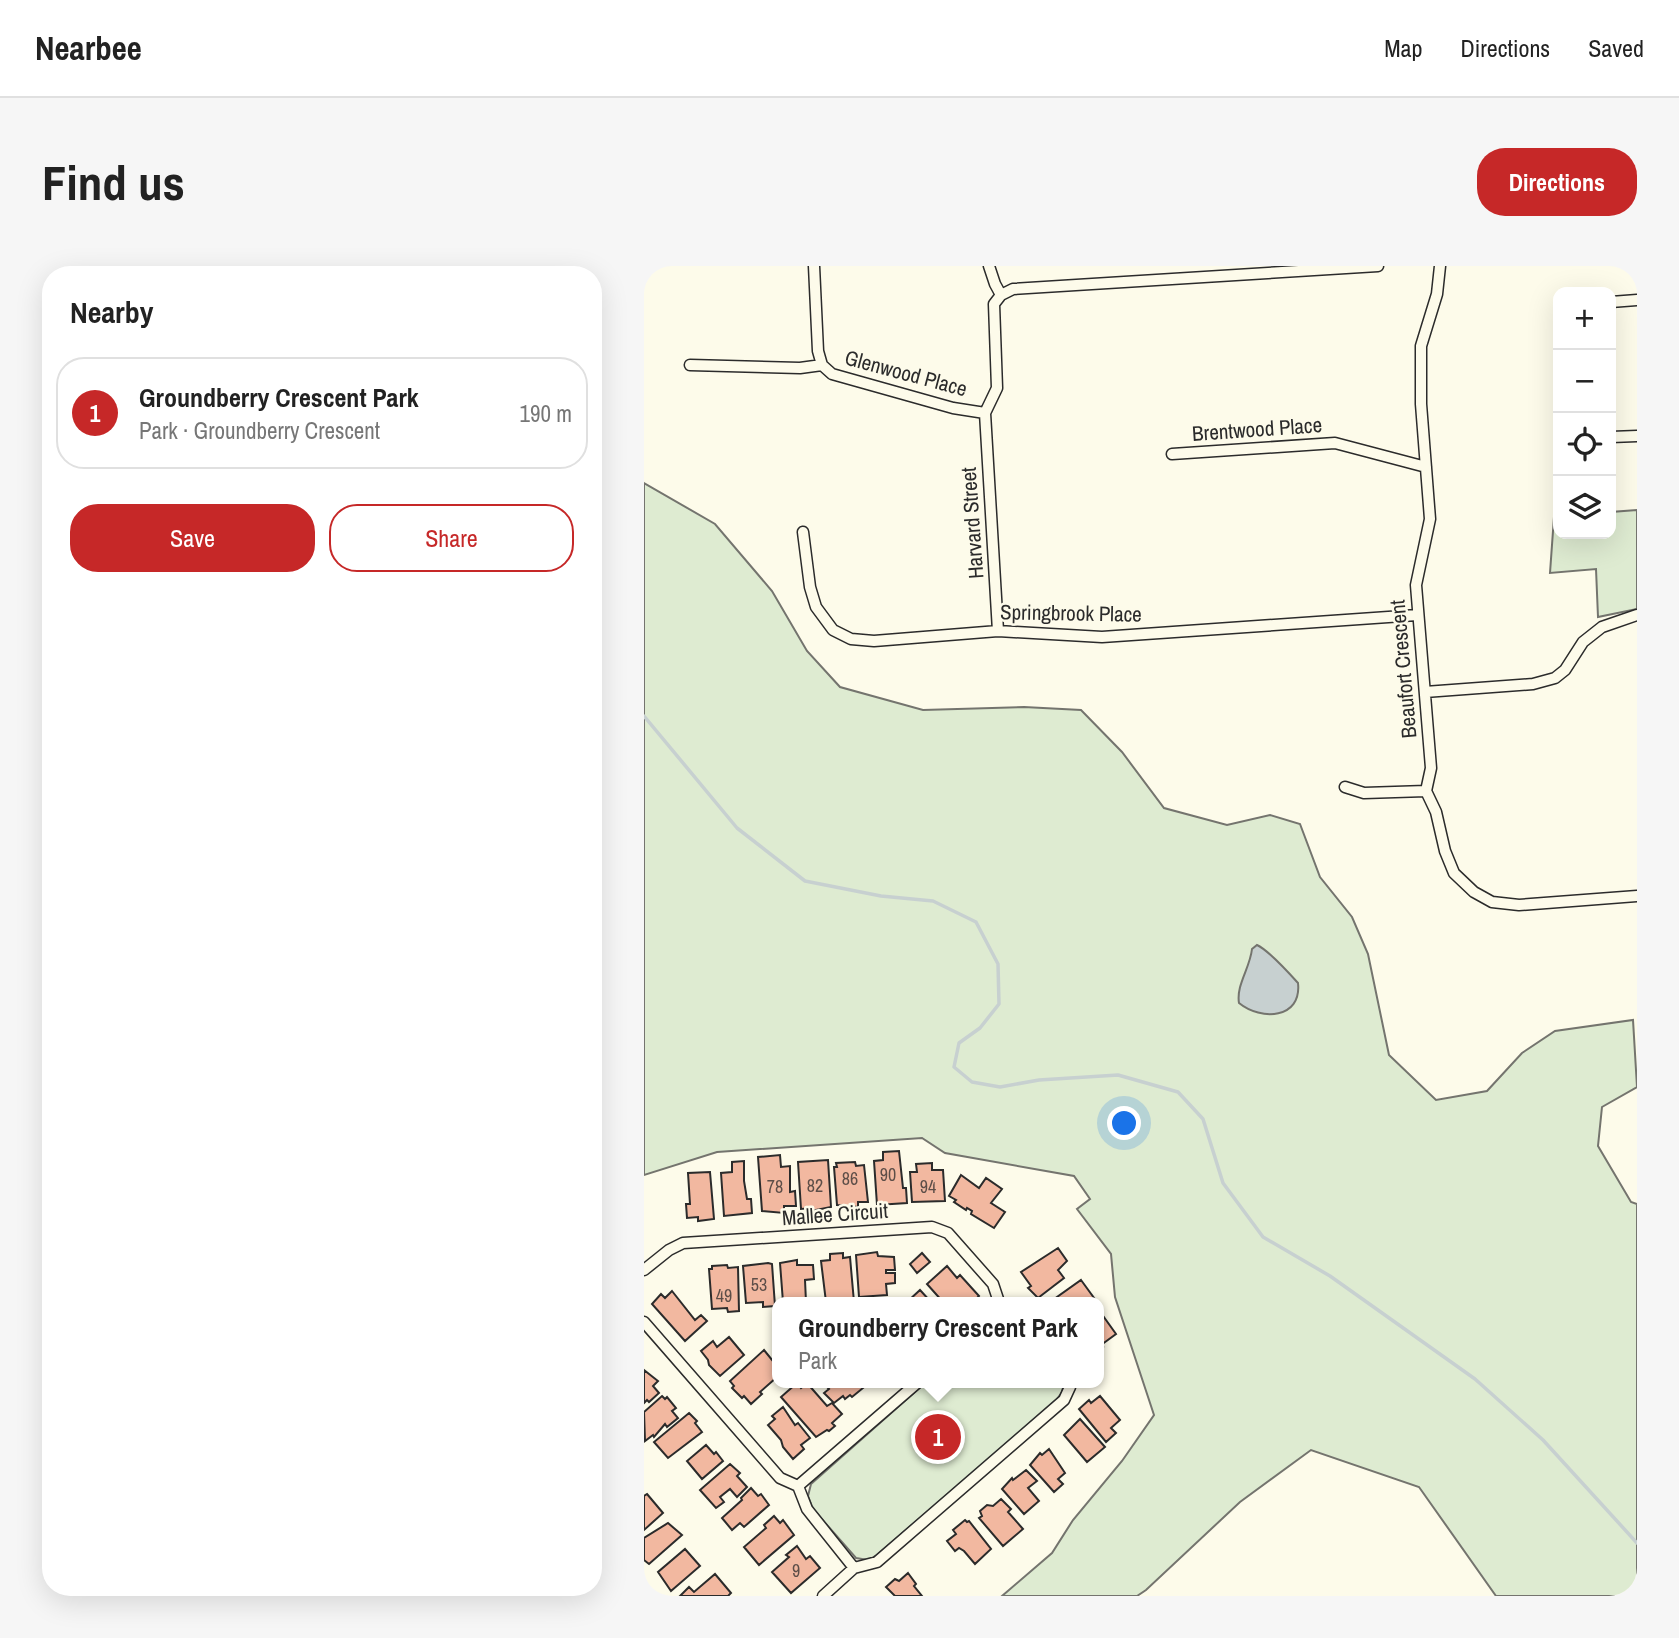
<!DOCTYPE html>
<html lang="en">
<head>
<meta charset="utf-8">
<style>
	:root { --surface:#fff; --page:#f6f6f6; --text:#222; --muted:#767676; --line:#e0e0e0; --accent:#c62828 }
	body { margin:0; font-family:"Archivo Narrow",sans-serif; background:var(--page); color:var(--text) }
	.controls { position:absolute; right:21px; top:21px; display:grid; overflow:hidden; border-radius:14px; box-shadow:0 7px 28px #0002 }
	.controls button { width:63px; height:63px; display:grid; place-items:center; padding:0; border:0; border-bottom:2px solid var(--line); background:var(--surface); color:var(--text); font:35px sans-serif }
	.you { position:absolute; left:481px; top:858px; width:24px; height:24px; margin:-18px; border:5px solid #fff; border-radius:50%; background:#1a73e8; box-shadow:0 0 0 10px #1a73e833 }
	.badge { display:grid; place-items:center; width:46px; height:46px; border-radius:50%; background:var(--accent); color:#fff; font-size:23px; font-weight:700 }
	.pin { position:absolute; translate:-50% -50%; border:4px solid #fff; box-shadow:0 2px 7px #0006 }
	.popup { position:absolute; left:128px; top:1031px; width:332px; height:91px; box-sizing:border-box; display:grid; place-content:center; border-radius:14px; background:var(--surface); filter:drop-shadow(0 2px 5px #0005); font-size:23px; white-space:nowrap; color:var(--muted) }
	.popup b { font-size:26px; color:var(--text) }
	.popup::after { content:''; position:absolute; left:50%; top:100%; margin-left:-14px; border:14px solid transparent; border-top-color:var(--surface) }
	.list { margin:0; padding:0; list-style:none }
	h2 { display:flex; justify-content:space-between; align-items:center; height:91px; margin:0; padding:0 28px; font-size:30px }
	h2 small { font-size:23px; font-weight:400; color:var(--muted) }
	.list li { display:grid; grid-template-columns:46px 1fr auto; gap:21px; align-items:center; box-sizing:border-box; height:112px; margin:0 14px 14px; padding:0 14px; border:2px solid var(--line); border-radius:28px }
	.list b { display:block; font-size:26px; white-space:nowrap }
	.list p { margin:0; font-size:23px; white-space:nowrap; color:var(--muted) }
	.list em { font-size:23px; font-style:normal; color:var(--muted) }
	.actions { display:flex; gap:14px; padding:21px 28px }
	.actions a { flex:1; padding:16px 0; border:2px solid var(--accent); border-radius:28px; text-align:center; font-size:24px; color:var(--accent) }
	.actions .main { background:var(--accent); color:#fff }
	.icon { flex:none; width:38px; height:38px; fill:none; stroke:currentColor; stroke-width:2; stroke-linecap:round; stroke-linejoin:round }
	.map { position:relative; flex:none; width:993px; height:1330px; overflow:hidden; border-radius:28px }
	header { display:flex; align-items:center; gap:42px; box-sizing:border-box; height:98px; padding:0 35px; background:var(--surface); border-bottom:2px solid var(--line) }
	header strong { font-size:33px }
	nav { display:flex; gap:38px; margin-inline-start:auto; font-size:24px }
	.intro { display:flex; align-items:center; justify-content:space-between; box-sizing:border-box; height:168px; padding:0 42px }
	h1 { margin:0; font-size:49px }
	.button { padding:18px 32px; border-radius:28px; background:var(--accent); color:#fff; font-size:24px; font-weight:700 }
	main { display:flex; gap:42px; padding:0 42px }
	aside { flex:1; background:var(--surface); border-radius:28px; box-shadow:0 7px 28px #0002 }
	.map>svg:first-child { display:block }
	.green { fill:#deebd1; stroke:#74746e; stroke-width:2 }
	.water { fill:#c7d0d0; stroke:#74746e; stroke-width:2 }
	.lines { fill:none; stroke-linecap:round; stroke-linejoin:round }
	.stream { stroke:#c7d0d0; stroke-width:3.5 }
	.building { fill:#f2b8a0; stroke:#2b2b2b; stroke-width:2 }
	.street-casing { stroke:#2b2b2b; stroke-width:13 }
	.street { stroke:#fdfbea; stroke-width:10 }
	.labels { text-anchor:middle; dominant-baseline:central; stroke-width:5; stroke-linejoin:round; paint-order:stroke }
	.number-label { font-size:18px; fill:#5d4e48 }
	.street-label { font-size:21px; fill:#2b2b2b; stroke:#fdfbea }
</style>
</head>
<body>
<header>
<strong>Nearbee</strong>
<nav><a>Map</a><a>Directions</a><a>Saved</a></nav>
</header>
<div class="intro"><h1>Find us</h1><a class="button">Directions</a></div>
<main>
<aside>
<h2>Nearby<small></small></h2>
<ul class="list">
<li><span class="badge">1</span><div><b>Groundberry Crescent Park</b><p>Park · Groundberry Crescent</p></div><em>190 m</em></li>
</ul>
<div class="actions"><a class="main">Save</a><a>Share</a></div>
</aside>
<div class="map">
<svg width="993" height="1330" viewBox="0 0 993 1330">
	<rect width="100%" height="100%" fill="#fdfbea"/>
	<path class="green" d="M0,217L71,258L128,325L163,385L196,421L279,444L380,441L437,444L478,486L520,542L583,559L626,549L656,558L676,611L708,651L724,688L745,789L792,834L843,825L878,787L911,765L989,754L993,821L958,841L954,880L987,936L993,938V1330H852L775,1221L667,1184L596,1236L502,1324L493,1330H358L408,1287L429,1254L478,1195L510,1149L471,1031L467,988L433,943L446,933L430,910L301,887L278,872L73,886L0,909Z
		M993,244V343L954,351L952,303L906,307L910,251H914V268H967V246Z
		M281,1117H420L418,1126L411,1136L233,1289L224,1294L212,1292L169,1243L164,1230L167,1218Z"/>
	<path class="water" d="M613,679C624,684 645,707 654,717C658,753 617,755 595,737C592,719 606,702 608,683Z"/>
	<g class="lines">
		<path class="stream" d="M0,450L93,562L161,615L237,630L289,635L332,656L354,698L355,738L336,762L315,777L310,801L328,816L356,821L395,814L474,809L534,826L559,853L579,917L619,971L686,1010L831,1113L899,1174L993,1277"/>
	</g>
	<path class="building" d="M255,885L259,922H262L263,937L233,939L230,895L239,894V886Z
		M136,889L137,901L146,900V926L151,925L152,940H140V947L118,945L114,891Z
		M184,894L187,941L167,945V942L157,943L154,896Z
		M100,895V915L103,933H107L108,947L80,950L77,907L88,906V896Z
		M211,896L212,900L220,899L224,936H214V941L193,939L190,901H193L192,897Z
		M288,897V904H299L301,935L268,936L266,906H273L272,898Z
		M66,906L70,953L54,955V951L43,952L42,938H46L44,907Z
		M317,909L335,922L342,912L358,923L347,937L361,946L350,962L327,948L328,945L323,942L322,944L310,936L312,934L305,930Z
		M414,982L423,995L414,1004L420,1012L394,1032L384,1022L387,1020L377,1006Z
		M233,986L234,990L250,991L251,1004H242V1007H251V1017L242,1018L243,1029L215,1031L212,989Z
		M199,987V992L206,991L210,1036H182L177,995L186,994V988Z
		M278,987L286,996L273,1007L266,998Z
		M153,994V999H169L170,1013L161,1014L162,1036H139L136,997Z
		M124,997L128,998L131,1040L119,1041V1036L102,1037L99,1000Z
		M83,999L84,1002L94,1001L95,1045L84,1046L83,1042L68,1043L65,1003H68V1000Z
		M303,1000L313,1012L316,1009L335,1030L329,1036H299L283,1018Z
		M437,1014L453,1036H406Z
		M276,1024L287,1036H263Z
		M28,1025L51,1054L57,1049L63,1055L41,1075L8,1038L17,1028L21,1032Z
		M457,1047L472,1068L457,1079L459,1081L455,1084V1048Z
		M85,1071L100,1089L76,1110L65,1099L64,1094L57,1085L69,1075L73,1081Z
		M120,1084L133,1100V1111L116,1126L118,1128L107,1138L100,1130L98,1132L88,1122L90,1120L86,1115Z
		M0,1104L14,1115L9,1120L15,1127L5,1136L3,1134L0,1137Z
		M153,1117L157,1122L163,1117L183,1140L188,1137L198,1148L188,1157L191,1160L185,1165L183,1164L172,1171L137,1131Z
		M179,1117H214L219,1122L208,1131L206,1129L201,1133L199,1130L190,1137L180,1127L185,1123Z
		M18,1130L21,1133L23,1131L32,1142L28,1145L34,1152L23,1161L21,1158L10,1171L9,1169L1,1175L0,1146Z
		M456,1130L476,1154L467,1162L472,1167L462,1176L435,1143L445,1134L447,1137Z
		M139,1141L151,1159L154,1157L166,1172L157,1179L160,1183L149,1193L139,1181L137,1174L124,1159L131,1153L128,1150Z
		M45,1147L53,1155L51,1157L58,1166L24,1192L10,1176Z
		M436,1153L461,1181L443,1196L420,1169Z
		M62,1179L70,1188L72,1186L79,1195L58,1213L43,1195Z
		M405,1183L421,1207L414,1213L419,1218L410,1226L386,1199L396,1187L398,1189Z
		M86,1198L96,1207L93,1210L103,1221L93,1231L86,1223L76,1231L80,1236L72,1242L56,1224Z
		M382,1204L393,1215L384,1222L395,1235L380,1248L358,1223L368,1212L369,1214Z
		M107,1222L114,1230L117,1228L125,1239L100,1261L96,1257L88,1264L78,1252L98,1234L97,1232Z
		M3,1228L19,1247L0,1264V1230Z
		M357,1233L367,1243L364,1246L379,1263L359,1280L335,1252L338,1250L336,1245L343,1239L349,1240Z
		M130,1250L136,1257L139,1254L150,1269L115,1299L100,1281L122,1262L120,1259Z
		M321,1254L323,1256L325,1255L347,1283L331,1298L320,1285L315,1282L311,1285L303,1275L312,1268L309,1264Z
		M24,1257L38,1269L5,1298L0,1294V1272Z
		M153,1280L162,1293L166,1290L176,1302L147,1327L128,1306L145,1291L142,1289Z
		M41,1283L56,1300L27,1325L14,1306Z
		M264,1307L272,1318L270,1320L278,1330H251L242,1321L251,1313L255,1315Z
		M71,1308L87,1327L84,1330H36L45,1321L50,1326Z"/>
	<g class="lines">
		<defs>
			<path id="street" d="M170,0L174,85L178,99L188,108L309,142L341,147L353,122L350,38L357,29L369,23L734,0
				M345,0L351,18L357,29
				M796,0L793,28L777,80V138L786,253L772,319L787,502L782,525L792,546L801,585L810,607L830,626L848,636L875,639L993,630
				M967,36L993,34
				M46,99L156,102L178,99
				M341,147L354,365
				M967,171L993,170
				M528,188L691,177L782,201
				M159,266L166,321L172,341L189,364L207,373L230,375L354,365L458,371L773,349
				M781,426L889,418L911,412L921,404L939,376L958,361L993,349
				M701,521L720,527L782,525
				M0,1004L25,984L39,977L288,961L304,967L349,1018L355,1036
				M0,1056L136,1212L154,1220L163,1243L210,1302
				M154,1220L273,1117
				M179,1330L210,1302L233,1296L420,1134L426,1121V1117"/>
		</defs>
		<use href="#street" class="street-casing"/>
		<use href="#street" class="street"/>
	</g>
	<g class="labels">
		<g class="number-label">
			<text x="244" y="908">90</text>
			<text x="206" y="912">86</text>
			<text x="171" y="919">82</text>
			<text x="131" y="920">78</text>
			<text x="284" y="920">94</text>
			<text x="115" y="1018">53</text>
			<text x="80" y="1029">49</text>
			<text x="152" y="1304">9</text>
		</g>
		<g class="street-label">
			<text transform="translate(262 107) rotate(15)">Glenwood Place</text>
			<text transform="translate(613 163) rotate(-4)">Brentwood Place</text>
			<text transform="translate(328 257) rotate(-94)">Harvard Street</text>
			<text transform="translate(427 347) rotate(1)">Springbrook Place</text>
			<text transform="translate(759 403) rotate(-95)">Beaufort Crescent</text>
			<text transform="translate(191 948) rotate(-4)">Mallee Circuit</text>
		</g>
	</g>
</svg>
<div class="controls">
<button>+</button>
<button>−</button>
<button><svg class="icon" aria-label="locate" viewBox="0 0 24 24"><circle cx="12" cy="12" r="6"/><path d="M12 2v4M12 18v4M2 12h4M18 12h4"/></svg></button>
<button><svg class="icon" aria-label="layers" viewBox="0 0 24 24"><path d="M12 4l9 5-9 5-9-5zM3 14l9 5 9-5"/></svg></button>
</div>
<div class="you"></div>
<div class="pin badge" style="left:294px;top:1171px">1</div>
<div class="popup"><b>Groundberry Crescent Park</b>Park</div>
</div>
</main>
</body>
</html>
